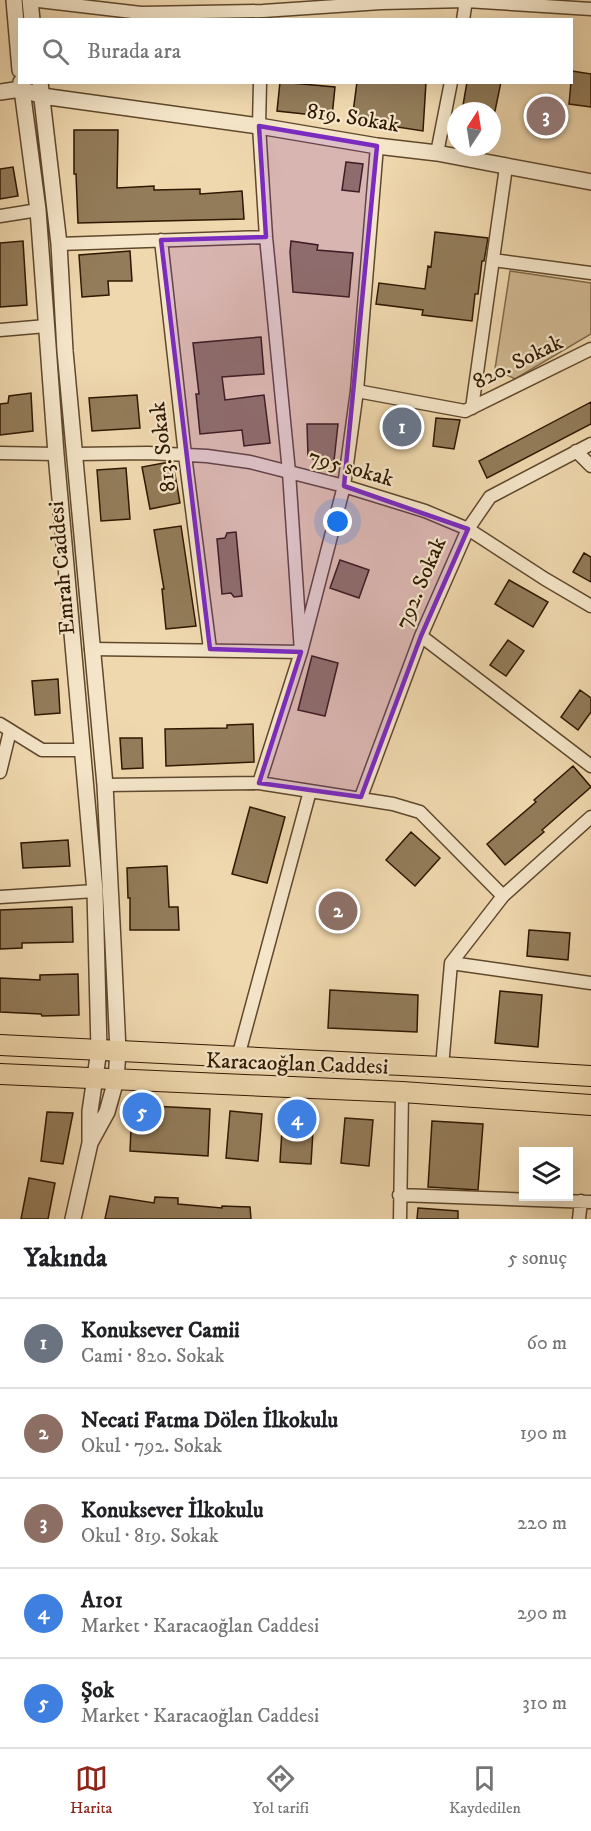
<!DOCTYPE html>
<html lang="tr">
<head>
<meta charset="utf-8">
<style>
	:root { --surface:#fff; --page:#f2f2f2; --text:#202124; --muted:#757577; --line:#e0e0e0; --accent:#8f2418 }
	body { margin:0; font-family:"IM FELL DW Pica",serif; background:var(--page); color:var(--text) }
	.controls { position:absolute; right:18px; bottom:18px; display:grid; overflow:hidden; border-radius:0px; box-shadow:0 6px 24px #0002 }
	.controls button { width:54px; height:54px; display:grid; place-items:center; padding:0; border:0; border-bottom:2px solid var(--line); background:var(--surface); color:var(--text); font:30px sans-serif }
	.compass { position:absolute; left:447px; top:102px; width:54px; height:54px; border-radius:50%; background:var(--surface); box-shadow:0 6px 24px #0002; rotate:12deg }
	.you { position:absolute; left:338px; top:522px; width:21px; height:21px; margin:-15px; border:4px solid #fff; border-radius:50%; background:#1a73e8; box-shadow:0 0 0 9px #1a73e833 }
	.badge { display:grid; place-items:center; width:39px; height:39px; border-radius:50%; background:var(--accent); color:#fff; font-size:20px; font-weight:700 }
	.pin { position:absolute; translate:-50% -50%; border:3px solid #fff; box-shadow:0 2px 6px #0006 }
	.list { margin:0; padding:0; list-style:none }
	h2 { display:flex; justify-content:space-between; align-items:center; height:78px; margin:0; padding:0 24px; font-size:26px }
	h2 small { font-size:20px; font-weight:400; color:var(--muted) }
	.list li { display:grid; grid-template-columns:39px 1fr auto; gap:18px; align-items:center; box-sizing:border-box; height:90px; padding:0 24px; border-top:2px solid var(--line) }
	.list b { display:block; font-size:22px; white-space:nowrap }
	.list p { margin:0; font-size:20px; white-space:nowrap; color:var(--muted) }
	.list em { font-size:20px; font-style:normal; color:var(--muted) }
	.icon { flex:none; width:33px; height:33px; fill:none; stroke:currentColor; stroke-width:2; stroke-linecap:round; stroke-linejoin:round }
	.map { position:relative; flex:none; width:591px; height:1219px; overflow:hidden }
	.search { position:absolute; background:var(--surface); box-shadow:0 6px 24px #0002; left:18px; right:18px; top:18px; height:66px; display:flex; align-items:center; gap:15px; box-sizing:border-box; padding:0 21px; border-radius:0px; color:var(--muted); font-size:22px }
	.sheet { height:528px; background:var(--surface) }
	nav { display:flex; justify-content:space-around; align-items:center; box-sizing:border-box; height:84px; border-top:2px solid var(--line); background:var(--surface); font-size:16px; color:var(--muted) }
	nav a { display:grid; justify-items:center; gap:3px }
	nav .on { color:var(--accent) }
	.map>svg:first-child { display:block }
	.green { fill:#cfb790; stroke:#7f6848; stroke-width:1.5 }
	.building { fill:#937c5a; stroke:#2f1800; stroke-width:1.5 }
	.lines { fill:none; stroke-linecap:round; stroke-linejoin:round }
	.minor-casing { stroke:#5f482c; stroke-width:15 }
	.tertiary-casing { stroke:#5f482c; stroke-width:18 }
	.primary-casing { stroke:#2f1800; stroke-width:22 }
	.minor { stroke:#f5e6ca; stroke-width:12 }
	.tertiary { stroke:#f5e6ca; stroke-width:15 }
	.primary { stroke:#f0d8ae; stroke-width:20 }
	.marked { fill:#7b2cbf; fill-opacity:0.2; stroke:#7b2cbf; stroke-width:4.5; stroke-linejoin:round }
	.labels { text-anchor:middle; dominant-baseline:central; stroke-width:4.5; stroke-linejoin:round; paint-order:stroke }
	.street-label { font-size:22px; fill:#2f1800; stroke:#f5e6ca }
</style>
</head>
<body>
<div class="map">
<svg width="591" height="1219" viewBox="0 0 591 1219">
	<rect width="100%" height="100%" fill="#f0d8ae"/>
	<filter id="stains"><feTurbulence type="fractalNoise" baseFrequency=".00333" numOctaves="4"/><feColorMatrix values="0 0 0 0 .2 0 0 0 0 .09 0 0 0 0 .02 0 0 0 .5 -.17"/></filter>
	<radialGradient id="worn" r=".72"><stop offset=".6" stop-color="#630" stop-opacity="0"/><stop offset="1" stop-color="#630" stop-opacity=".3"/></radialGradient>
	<path class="green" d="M510,271L591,283V334L515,379L495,369Z"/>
	<path class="building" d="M572,71L591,74V107L569,104Z
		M280,82L335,87L332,117L277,111Z
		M357,82H426L423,131L352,120Z
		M467,82H501L495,111H462Z
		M74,130H118L117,188L154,186V190L200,189V194L242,191L244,219L78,223L76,174H74Z
		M346,162L363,164L359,192L342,190Z
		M13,167L18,196L0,199V169Z
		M435,232L488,238L484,261H482L478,294H475L472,321L422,315L423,310L376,304L379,283L425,289L428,266L431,267Z
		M23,241L27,305L0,307V243Z
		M291,241L318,245L317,250L353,253L349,297L293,292L290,252Z
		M130,251L132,281H108L109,295L82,297L79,255Z
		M261,337L264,374L222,377L225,400L264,395L270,443L244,446L242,430L200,434L196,394H199L193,343Z
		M31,393L33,431L0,435V404L8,403L9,396Z
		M137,395L140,428L92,431L89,398Z
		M591,402V424L487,478L479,461Z
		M415,414L418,437L390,441L387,418Z
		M436,418L460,420L454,449L433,446Z
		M307,424H338L334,461L313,459L308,456Z
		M169,462L173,463L180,503L150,509L142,467Z
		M126,468L130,519L101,521L97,470Z
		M181,526L196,626L166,629L162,589H164L154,530Z
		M236,532L242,596L234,597L231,593L222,594L217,539L225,538L227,533Z
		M584,553L591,557V582L573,572Z
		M340,560L369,570L359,598L330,588Z
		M509,580L548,602L533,627L495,604Z
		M508,640L524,651L506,676L490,665Z
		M312,656L338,663L325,716L298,710Z
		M58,679L60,713L35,715L32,681Z
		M580,690L591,698V712L578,730L561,717Z
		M253,724L254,762L166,766L165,729L227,728V725Z
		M120,738H142L143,768L122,769Z
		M573,766L591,787L542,830L544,832L505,865L487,844L536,802L534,800Z
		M250,807L285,817L267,883L232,874Z
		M411,832L440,858L415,886L386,860Z
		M68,840L70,866L23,868L21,843Z
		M167,866L169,907H178L179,930H130V898H128L127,868Z
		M72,907L73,942L22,943V948L0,949V910Z
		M529,930L570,933L568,960L527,956Z
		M78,974L79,1015L42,1016L41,1014L0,1012V978L40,980V975Z
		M330,990L418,995L417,1032L328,1028Z
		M500,991L542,995L538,1047L495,1043Z
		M132,1105L210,1109L208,1156L130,1151Z
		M230,1111L262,1114L258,1161L226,1158Z
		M47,1112L73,1113L63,1164L41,1161Z
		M283,1113L314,1115L311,1164L280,1162Z
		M345,1118L373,1120L369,1166L341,1163Z
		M432,1121L483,1124L478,1190L428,1187Z
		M29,1178L55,1183L48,1219H21Z
		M110,1196L154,1203L155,1197L178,1198V1204L222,1208V1206L250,1207L251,1219H105Z
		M418,1208L458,1211V1219H417Z"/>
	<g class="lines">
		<defs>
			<path id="minor" d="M30,0L141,13L263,11L381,3L466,1L591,9
				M463,20L466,0
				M437,153L451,82
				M0,216L38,210
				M161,240L185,455L210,649
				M59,244L266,237
				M493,260L591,273
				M0,330L46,326
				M357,391L465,411L591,349
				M472,408L506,167
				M576,451L591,466
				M0,453L56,454
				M75,454L148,453L207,456L250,462L344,486L425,511L468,529L545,579L591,606
				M421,636L591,766
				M91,649L301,652L344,486L357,391L377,146
				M0,724L42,750H81
				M0,772L10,731
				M259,783L301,652L289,472L266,237L259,126L260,82
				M105,785L259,783L393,804L420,812L503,896
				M361,797L421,636L468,529L490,497L591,444
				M0,897L95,891
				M451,963L591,983
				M238,1057L310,791
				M442,1067L451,963L503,896L591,817
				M399,1195L591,1202
				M400,1219L402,1092
				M579,1219L581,1201"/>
			<path id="tertiary" d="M14,0L20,70
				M30,0L32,20
				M21,82L38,210L56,454L95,891L99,1050L90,1111V1143L73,1219
				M40,82L59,244L65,351L105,785L113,943L118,1051L116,1080L107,1112L90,1143
				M0,92L21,89L42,96L259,126L377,146L437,153L591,182"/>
			<path id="primary" d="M0,1045L442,1067L591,1076
				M0,1074L402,1092L591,1105"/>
		</defs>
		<use href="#minor" class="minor-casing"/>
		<use href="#tertiary" class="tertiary-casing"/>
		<use href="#primary" class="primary-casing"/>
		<use href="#minor" class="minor"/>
		<use href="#tertiary" class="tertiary"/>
		<use href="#primary" class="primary"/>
	</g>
	<path class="marked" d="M259,126L377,146L344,486L468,529L421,636L361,797L259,783L301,652L210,649L161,240L266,237Z"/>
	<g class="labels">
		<g class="street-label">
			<text transform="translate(353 118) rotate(9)">819. Sokak</text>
			<text transform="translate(518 362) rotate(-26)">820. Sokak</text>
			<text transform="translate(163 447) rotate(-97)">813. Sokak</text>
			<text transform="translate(351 468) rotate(16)">795 sokak</text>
			<text transform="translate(62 568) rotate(-95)">Emrah Caddesi</text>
			<text transform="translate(421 583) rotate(-67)">792. Sokak</text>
			<text transform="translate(297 1064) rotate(2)">Karacaoğlan Caddesi</text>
		</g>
	</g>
	<rect width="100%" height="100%" filter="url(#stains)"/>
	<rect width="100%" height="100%" fill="url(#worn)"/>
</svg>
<div class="controls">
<button><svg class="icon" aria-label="layers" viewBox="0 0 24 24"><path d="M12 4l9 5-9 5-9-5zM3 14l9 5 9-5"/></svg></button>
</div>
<svg class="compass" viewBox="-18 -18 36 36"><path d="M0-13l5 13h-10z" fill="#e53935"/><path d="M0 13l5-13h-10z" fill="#757577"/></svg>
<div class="you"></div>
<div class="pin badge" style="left:402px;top:427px;background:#6b7280">1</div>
<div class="pin badge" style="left:338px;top:911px;background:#8d6e63">2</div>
<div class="pin badge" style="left:546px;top:116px;background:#8d6e63">3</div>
<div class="pin badge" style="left:297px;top:1119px;background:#3f7fe0">4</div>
<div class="pin badge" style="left:142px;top:1112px;background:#3f7fe0">5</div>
<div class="search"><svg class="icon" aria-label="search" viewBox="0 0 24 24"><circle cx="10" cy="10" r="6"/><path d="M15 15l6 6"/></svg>Burada ara</div>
</div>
<section class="sheet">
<h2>Yakında<small>5 sonuç</small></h2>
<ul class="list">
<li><span class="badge" style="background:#6b7280">1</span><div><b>Konuksever Camii</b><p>Cami · 820. Sokak</p></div><em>60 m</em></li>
<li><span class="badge" style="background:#8d6e63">2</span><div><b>Necati Fatma Dölen İlkokulu</b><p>Okul · 792. Sokak</p></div><em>190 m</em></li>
<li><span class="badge" style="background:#8d6e63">3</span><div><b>Konuksever İlkokulu</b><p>Okul · 819. Sokak</p></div><em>220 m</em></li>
<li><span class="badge" style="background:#3f7fe0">4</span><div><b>A101</b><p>Market · Karacaoğlan Caddesi</p></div><em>290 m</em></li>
<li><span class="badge" style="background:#3f7fe0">5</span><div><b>Şok</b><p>Market · Karacaoğlan Caddesi</p></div><em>310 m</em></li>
</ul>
</section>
<nav>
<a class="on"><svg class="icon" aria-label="map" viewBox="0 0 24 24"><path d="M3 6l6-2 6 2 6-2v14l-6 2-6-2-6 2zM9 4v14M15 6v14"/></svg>Harita</a>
<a><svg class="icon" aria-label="directions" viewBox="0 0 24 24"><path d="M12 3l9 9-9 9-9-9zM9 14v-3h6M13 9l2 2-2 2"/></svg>Yol tarifi</a>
<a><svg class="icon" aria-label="saved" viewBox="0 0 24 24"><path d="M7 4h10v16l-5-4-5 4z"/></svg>Kaydedilen</a>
</nav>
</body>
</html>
